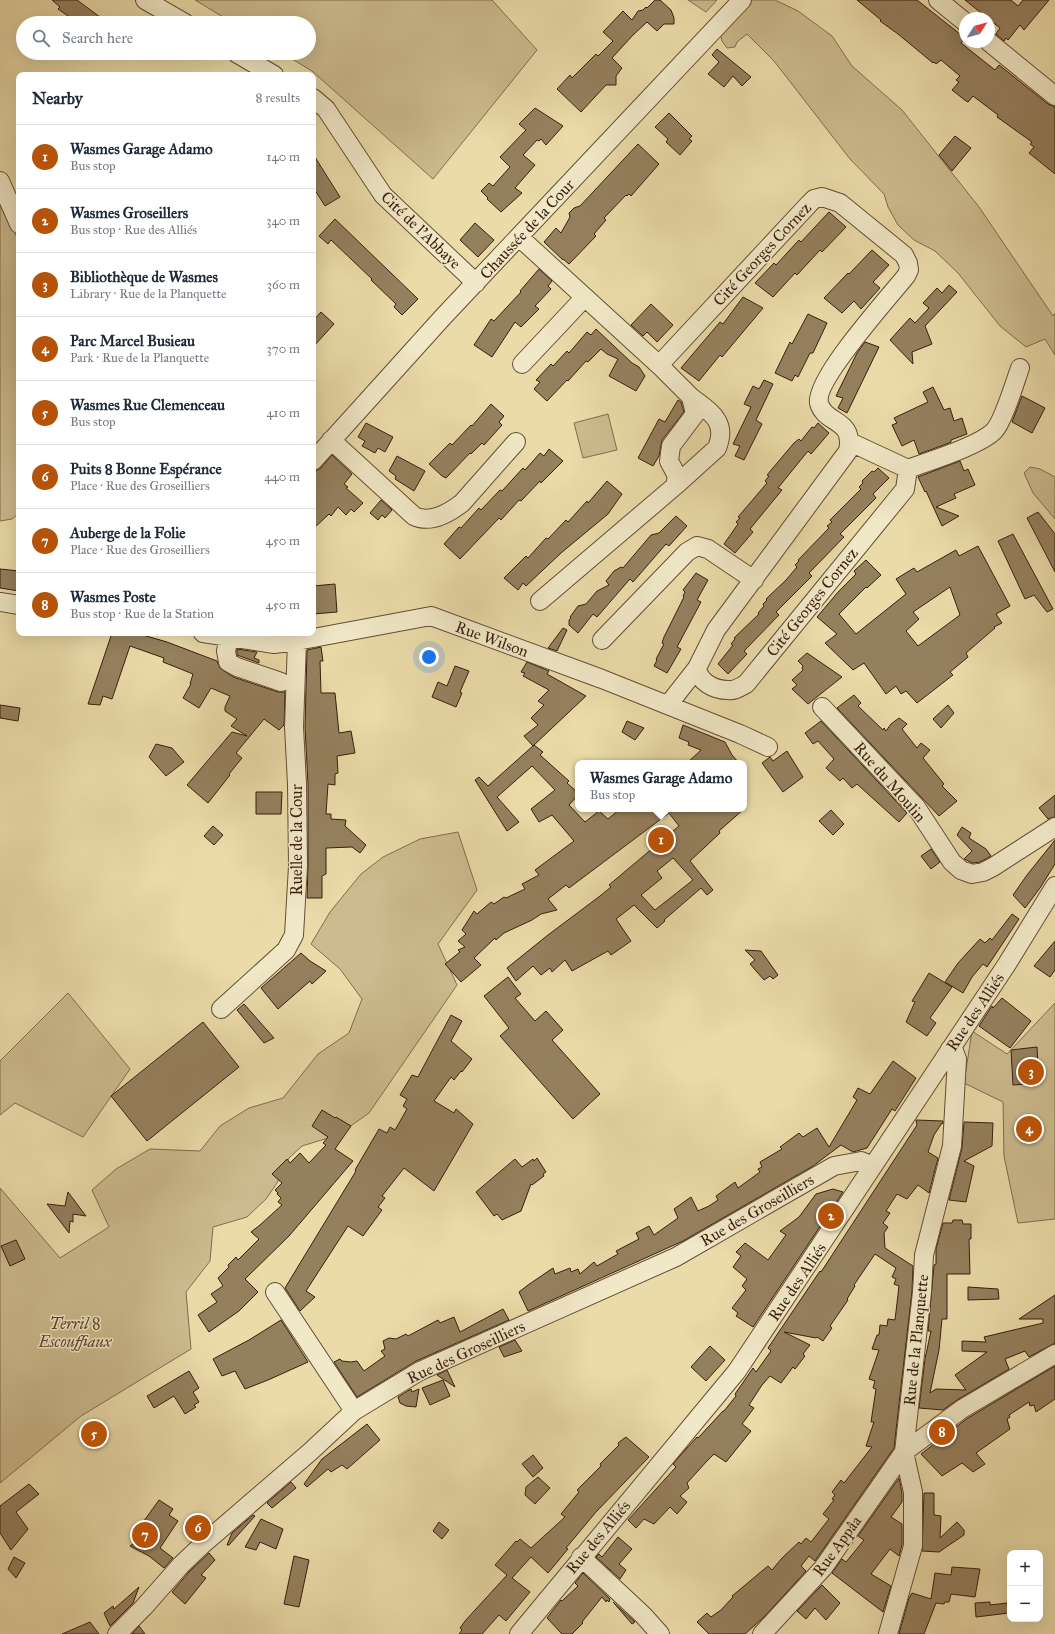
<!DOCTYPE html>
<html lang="en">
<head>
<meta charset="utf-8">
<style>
	:root { --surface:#fff; --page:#f2f2f3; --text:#1f2937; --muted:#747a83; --line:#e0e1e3; --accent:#b45309 }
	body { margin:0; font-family:"IM FELL Great Primer",serif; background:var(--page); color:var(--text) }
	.controls { position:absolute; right:12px; bottom:12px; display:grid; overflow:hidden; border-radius:8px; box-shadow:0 4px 16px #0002 }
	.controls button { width:36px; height:36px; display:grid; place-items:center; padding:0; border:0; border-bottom:1px solid var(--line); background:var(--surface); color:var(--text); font:20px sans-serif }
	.compass { position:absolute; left:959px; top:12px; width:36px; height:36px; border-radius:50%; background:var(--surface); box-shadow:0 4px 16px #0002; rotate:53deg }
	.you { position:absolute; left:429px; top:657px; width:14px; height:14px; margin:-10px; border:3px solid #fff; border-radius:50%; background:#1a73e8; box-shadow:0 0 0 6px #1a73e833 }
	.badge { display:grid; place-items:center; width:26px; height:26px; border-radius:50%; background:var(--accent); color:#fff; font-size:13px; font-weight:700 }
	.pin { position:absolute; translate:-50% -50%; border:2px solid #fff; box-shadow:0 1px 4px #0006 }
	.popup { position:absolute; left:575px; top:760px; width:172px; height:52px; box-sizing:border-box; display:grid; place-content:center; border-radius:8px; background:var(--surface); filter:drop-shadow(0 1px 3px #0005); font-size:13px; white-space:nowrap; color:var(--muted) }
	.popup b { font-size:15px; color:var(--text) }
	.popup::after { content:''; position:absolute; left:50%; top:100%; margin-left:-8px; border:8px solid transparent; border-top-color:var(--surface) }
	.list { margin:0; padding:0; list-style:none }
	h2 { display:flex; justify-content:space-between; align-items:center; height:52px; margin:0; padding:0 16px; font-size:17px }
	h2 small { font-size:13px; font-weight:400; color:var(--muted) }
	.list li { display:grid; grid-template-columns:26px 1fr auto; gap:12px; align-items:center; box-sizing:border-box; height:64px; padding:0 16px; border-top:1px solid var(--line) }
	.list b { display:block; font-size:15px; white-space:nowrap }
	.list p { margin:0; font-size:13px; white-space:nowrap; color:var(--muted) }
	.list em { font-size:13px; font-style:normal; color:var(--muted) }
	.icon { flex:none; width:22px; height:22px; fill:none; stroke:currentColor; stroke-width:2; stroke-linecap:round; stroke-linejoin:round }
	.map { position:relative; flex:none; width:1055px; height:1634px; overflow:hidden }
	.search { position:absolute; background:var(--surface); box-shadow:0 4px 16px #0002; left:16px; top:16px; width:300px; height:44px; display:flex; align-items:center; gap:10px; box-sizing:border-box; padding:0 14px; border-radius:22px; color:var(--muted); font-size:15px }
	.panel { position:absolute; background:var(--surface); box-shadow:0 4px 16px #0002; left:16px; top:72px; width:300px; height:564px; border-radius:8px }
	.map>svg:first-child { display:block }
	.green { fill:#ccbb8e; stroke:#826c4e }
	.building { fill:#95805e; stroke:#391e0d; fill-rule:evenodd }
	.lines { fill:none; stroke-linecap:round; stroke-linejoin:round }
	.minor-casing { stroke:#654d34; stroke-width:20 }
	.minor { stroke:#f1e8c7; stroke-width:18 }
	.labels { text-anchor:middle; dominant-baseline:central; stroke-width:3; stroke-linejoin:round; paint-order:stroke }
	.street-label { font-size:16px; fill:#391e0d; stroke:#f1e8c7 }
	.park-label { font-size:16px; font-style:italic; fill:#5e452d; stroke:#f1e8c7 }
</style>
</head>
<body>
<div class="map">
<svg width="1055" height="1634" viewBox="0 0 1055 1634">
	<rect width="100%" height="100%" fill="#eadba9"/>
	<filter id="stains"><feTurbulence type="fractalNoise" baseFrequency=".005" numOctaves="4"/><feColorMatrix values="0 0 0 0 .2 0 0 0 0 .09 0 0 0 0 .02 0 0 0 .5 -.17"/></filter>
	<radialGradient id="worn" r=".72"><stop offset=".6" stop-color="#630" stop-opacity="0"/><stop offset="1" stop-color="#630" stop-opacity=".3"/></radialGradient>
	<path class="green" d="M195,0H492L537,50L433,179L312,71L282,53H309V23H233Z
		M688,0H717L706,12Z
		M738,0H775L798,11L832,36L852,66L902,110L979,207L1053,316L1055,313V355L1045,339L1026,347L1000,326L958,273L935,251L914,240L898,225L888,207L884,194L850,159L774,61L747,34L737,42L735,47L727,48L722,41L717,22Z
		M0,201L19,242V513L12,519L0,521Z
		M608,414L617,450L583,458L574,423Z
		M1030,467L1040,469L1055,477V519L1033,493L1024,473Z
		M458,832L477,890L438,944L457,985L369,1113L338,1135L302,1146L289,1158L277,1183L266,1199L247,1217L213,1227L210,1261L186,1292L191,1349L81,1416L0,1483V1188L60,1258L109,1227L92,1190L116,1169L150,1149L200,1151L220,1126L249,1108L283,1098L318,1054L349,1033L362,999L340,969L311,944L330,912L361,874L383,857L420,839Z
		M68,993L130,1069L83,1137L15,1103L0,1115V1061Z
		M1055,1003V1219L1018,1223L1004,1156L1003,1102L964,1083L972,1031L1007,1054Z"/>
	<path class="building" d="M52,0H77L108,23H78L58,9L60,7Z
		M655,0H660L671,10L674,18V24H664L657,31L647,22L633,35L612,58L622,68L616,76V85H606L581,112L557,89L570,75L572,78L596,54L598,56L613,41L603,32L623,11L632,20L638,11L643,10L646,7L647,8Z
		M857,0H917L965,38L961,43L995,70L999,65L1048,104L1055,107V174L1029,153L1034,147L1030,144L1032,142L997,117L998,115L973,96L968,102L966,101L952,90L959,82L956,80L960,76L941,60L936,64L934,62L933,63L898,34L880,21L881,20Z
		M965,0H1011L1018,6L1023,0H1049L1024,30L1020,25L1008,40L1006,38L1004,41L996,34L1000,28Z
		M717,49L751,77L742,86L733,76L724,87L708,74L719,62L712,55Z
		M535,108L563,126L546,145L541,139L539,141L537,140L523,155L535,165L515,188L522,193L501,212L487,199L488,198L481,191L489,183L493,186L510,167L500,157L526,130L519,124Z
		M669,113L692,136L689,139L692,141L680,155L666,142L668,139L655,127Z
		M955,136L971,148L952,171L939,155Z
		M638,144L659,164L631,196L629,194L627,196L626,195L604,218L606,220L594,234L596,236L569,264L563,259V260L544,242L556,228L561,233L570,217L569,213L574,208L580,206Z
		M313,154L340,197L325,206L313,187Z
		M829,212L846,227L822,252L820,250L797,275L795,273L773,297L755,283L774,263L776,265L799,240L801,242Z
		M335,219L418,299L402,315L394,307L396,304L371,280L372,279L331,240L328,244L319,236Z
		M475,223L494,240L478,257L460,240Z
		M872,250L889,265L873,282L880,288L861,309L854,301L842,313L824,298L848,273L849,274Z
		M539,269L552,281L548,286L551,289L535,306L539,309L521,327L515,322L492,357L474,345L491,319L494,321L521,292L520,291Z
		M949,285L957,292L925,326L932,344L912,352L913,364L890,340L910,318L915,323L929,308L923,303L937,288L942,293Z
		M743,297L763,308L722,357L720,355L699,381L681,368L720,322L723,324Z
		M651,304L673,325L657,342L647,332L643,336L631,325Z
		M321,312L334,324L313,347V321Z
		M808,314L827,323L813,353H810L798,377L795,375L792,381L775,373L790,342L792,344Z
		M596,329L632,363L639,367L645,376L636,391L609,376L618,359L607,354L601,349L588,362L586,361L568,381L567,380L547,401L534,389L540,382L536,380L551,364L553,366L567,351L569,353L587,332L591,335Z
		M865,342L879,347L847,413L838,408L843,398L836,396L857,353Z
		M764,380L773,384L756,420L762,424L744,460L735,456L740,446L733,444L751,407L744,404L753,386L759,389Z
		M933,387L944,410L950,408L954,421L962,418L967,434L951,440V442L949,443L919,454L914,440L902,446L892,425L897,423L894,418L928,402L923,392Z
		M1022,396L1045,408L1032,433L1012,422Z
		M678,400L681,402L684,412L662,440L659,456L653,466L638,458L659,419L665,422Z
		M491,404L504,416L499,422L502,425L484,445L482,443L471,454L470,453L446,478L442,476L429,464L450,443L452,445L471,425L472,426Z
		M366,423L393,437L385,452L378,448L375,453L362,446L365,441L358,437Z
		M818,423L829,433L811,454L808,451L778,488L782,490L750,529L753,532L735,553L724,544L738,524L736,522L740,518L738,517L767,483L765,481L769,476L767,475L794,443L799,439L801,441L812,427L814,428Z
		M549,449L563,461L541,483L540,481L521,501L519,500L501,520L499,518L460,559L444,544L459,527L461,528L479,508L481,510L500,490L502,491L523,468L525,470L540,453L544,456Z
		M332,455L352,474L344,484L348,487L346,488L363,503L354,512L351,509L346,515L338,507L331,516L329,514L313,529V473L321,468Z
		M397,456L425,471L414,491L395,479L396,476L389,471Z
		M960,461L964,471L968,469L975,485L954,494L956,498L936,507L959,516L942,526L926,491L925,492L918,477Z
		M878,468L889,478L873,494L876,498L840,534L844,537L809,573L812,576L776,612L779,615L744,651L747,654L728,674L718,664L733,645L731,644L735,639L734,638L759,614L758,613L764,606L763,604L767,600L766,599L786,580L797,567L795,565L799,561L798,560L829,528L827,526L832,522L830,520L861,489L859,487L863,483L862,481L872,471L874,472Z
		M607,481L622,494L608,514L561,553L526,586L523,583L518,590L504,578L526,556L528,558L546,538L548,539L566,520L568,522L587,501L588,503Z
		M381,500L392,510L385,518L382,515L378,520L370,513Z
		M1038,512L1055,534V572L1027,518Z
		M676,516L687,526L669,546L666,544L633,582L630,579L597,617L593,614L578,633L569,625V620L571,618L570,617L578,606L586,604L597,591L609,585L606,581L614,571L621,567L623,568L651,535L659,533Z
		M1013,534L1053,609L1047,612L1034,595L1025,599L998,541Z
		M978,546L1010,606L996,614L1002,623L994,627L995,628L966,653L968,657L950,672L953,675L917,703L906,691L901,694L896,686L886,694L864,663L853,670L825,643L837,634L817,617L839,591L856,574L854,571L866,560L881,575L867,588L866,587L839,614L856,634L906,594L896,579L914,568L917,572L956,550L959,556ZM950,587L960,615L918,646L906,631L919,619L913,612Z
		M0,569L19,571V591L0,588Z
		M696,573L708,580L697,600L701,602L677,647L681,649L667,673L654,666L657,660L656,659L664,644L662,643L664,637L684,597L683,596L685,592L683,590Z
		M335,584L337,612L313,614V586Z
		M563,628L567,630L557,651L548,648Z
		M112,633H136L167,642L217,661L220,668L233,677L278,692H285L284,725L279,730L264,719L236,753L242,758L229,774L230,775L208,803L187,785L232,732L247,736L231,726L237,719L225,711V707L230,696L211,688L199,708L183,698L191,684H190L193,674L163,662L164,658L130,646L112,699L103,696L100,705L88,704Z
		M321,647L323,661H320L321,693H335L339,733L351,731L355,753L337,756L338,773L335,774V785L328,784L326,814H331V819L346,820L345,826L366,845L360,853L352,847L326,848V874L322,876V898H307L308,866V784L305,727L307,650Z
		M237,649L257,652L254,658L259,660V663L237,655Z
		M807,653L842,677L808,704L792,689L797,685L792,680L803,670L802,668L803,666L798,661Z
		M527,662L549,671L547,674L586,696L533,746L524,736L538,725L531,718L544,705L538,701L549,690L523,676L525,673L521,672Z
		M455,666L469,671L460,692L462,693L456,707L432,697L438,682L447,686Z
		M854,695L861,703L858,706L883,730L884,728L886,731L891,724L899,718L907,724L902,729L917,748L921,743L930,750L923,758L944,784L942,786L957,801L939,816L837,708Z
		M0,705L20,708L18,721L0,718Z
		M948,705L954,713L941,728L933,719Z
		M627,721L644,728L635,740L622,732Z
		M821,721L907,813L899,822L857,784L852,788L843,778L840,781L826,768L834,759L818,741L813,744L805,733Z
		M683,725L725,742L732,755L739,763H687L701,750L688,745L689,742L679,738Z
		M156,744L172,748L184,762L166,776L149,757Z
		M534,745L543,752L540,755L569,781L567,783L578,793V795L569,805L585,822L599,811L608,819L620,809H744L719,831L720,833L690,861L713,890L707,895L701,888L664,920L665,921L657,928L634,905L616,919L631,941L611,955L608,951L572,971L565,960L552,972L550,968L541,975L533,966L516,981L507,968L548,935L600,896L611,887L609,885L679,826L669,813L569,888L566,885L548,899L557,910L541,914L532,920L504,933L496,940L495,938L474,958L481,965L461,982L445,964L460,952L458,950L465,947L458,941L466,934L462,930L474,911L477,914L491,902L494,904L504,897L506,898L525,889L522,884L539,875L535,870L574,841L552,815L539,822L531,809L555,790L532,766L497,797L519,822L507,831L475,780L479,777L488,786ZM673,858L693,880L655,910L641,895L662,878L657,871Z
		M787,751L803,777L783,792L762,763L770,757L773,761Z
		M256,792H282L281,814H256Z
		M1055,795V817L1048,819L1039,808Z
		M831,810L844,824L833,835L819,821Z
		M213,826L223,835L214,845L204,836Z
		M962,827L971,833L969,838L986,849L991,856L980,862L973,863L964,859L972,851L957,835Z
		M1055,840V864L1040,888L1025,908L1013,895L1027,875Z
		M931,849L940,862L931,869L921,856Z
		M1012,914L1019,919L987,967L983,964L972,977L963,993L945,982L958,963L980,939L985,943L990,938L992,940Z
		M1055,941V970L1050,977L1034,966Z
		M745,950L761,951L778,975L773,979L770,976L764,980L750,964L755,960Z
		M301,953L310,961L326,971L312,984L310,981L278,1009L261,988Z
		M929,973L952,987L930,1018L936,1023L927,1036L906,1022L915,1002L912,1001Z
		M508,977L521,994L515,998L535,1021L546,1011L563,1030L552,1040L600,1094L573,1119L500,1036L509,1028L484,996Z
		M1002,998L1031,1021L1010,1048L979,1026L992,1006L993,1008Z
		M244,1004L274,1038L264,1043L237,1010Z
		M451,1015L462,1021L451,1041L472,1059L462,1072L461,1071L454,1080L451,1077L434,1101L454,1113L456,1109L473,1124L434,1191L404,1168L382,1196L385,1198L378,1207L382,1210L363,1236L348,1226L306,1291L315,1297L300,1311L285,1288L356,1171L355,1170L379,1129L387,1133L390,1127L395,1130L407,1109L403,1106L407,1099L400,1095L412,1075L418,1077Z
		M203,1022L239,1067L147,1141L111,1096Z
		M1037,1047L1039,1083L1013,1085L1011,1050Z
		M893,1061L916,1078L895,1111L892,1109L867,1148L853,1152L841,1145L813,1166L683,1241L528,1311L519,1292L528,1285L553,1268L555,1274L570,1268L571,1272L578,1269L580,1274L594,1262L597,1266L618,1254L616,1251L639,1239L636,1233L649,1226L654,1235L678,1218L674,1209L691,1197L698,1211L709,1206L718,1200L716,1196L735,1182L738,1188L760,1172L758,1169L762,1167L760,1162L782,1149L780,1147L799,1133L803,1137L817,1128L829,1147L857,1100L853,1097L858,1088L870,1094Z
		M322,1110L335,1118L336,1117L351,1126L335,1149L353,1161L289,1236L245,1279L258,1292L239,1311L209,1332L198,1315L217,1302L211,1294L223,1286L218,1278L229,1267L228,1265L236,1257L238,1260L259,1239L251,1232L260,1225L282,1205L278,1202L281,1198L277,1194L278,1193L275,1190L282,1183L272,1174L287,1159L290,1163L300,1153L309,1163L326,1145L323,1143L328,1137L312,1126Z
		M916,1120L943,1121V1124L942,1123L934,1135L928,1152L938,1158L929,1193L918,1185L907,1199L897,1194L886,1211L890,1213L883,1223L888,1227L884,1233L885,1248L913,1266L912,1291L894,1448L815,1561L809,1556L801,1566L806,1571L765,1616L745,1634H709L697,1622L707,1613L711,1617L721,1610L733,1597L732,1596L768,1566L772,1570L782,1558L799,1542L801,1544L806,1538L811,1542L829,1519L823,1514L834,1500L832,1499L835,1495L832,1492L841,1480L844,1483L872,1447L866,1446L874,1422H871L876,1389L873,1388L875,1381L869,1379L879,1350L872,1349L877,1335H879L880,1325L887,1326L888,1319L895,1320L899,1286L894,1284L896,1279L892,1277L896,1268L875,1254L854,1285L855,1286L847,1299L848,1300L830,1326L832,1328L823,1341L817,1337L816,1338L784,1332L810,1345L803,1354L805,1356L795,1369L793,1367L781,1383L770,1376L762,1385L749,1405L754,1408L742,1424L751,1431L726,1462L714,1454L707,1461L687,1483L689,1488L680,1496L687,1502L677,1514L670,1507L654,1524L644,1519L636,1528L628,1520L676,1467L673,1464L678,1458L697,1437L698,1438L723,1411H724L736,1396L735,1394L753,1368L756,1372L771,1351L768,1348L820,1271L821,1272L917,1125Z
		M964,1122L993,1123L992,1146L964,1161L974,1166L966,1202L949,1200L962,1148Z
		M537,1158L546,1172L543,1174L544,1176L532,1185L531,1184L521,1211L502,1220L497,1214L494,1216L476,1192L515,1159L522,1167L533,1159L534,1161Z
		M833,1189L843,1192L753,1327L736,1316L738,1313L732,1308L746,1290L742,1286L747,1279L733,1267L741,1256L736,1252L745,1243L768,1260L786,1235L780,1231L799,1217L816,1194Z
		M68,1192L86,1216L73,1214V1222L70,1221L69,1233L47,1204L65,1206Z
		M953,1220H962L963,1224H971V1239H969L970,1274H947V1319H942L939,1350L930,1393L936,1389L966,1390L955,1375L987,1352L962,1351V1341L986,1342L984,1337L1043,1323V1319H1019L1055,1295V1343L1029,1357L1025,1351L1005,1359L1009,1369L957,1400L943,1410L919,1408L925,1359L931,1331H928L934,1265L936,1264V1249L943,1223H952Z
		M16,1240L25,1259L10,1266L1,1246Z
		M968,1287L998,1289L999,1299L968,1300Z
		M503,1309L509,1320L416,1361L357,1397L334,1362L340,1359L342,1361L351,1362L357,1361L364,1371L385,1356L381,1351L385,1349L383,1341L389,1338L396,1339L406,1334L408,1336L438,1320L440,1323L454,1317L460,1332Z
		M281,1320L308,1362L268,1380L245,1389L235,1371L222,1376L213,1359L249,1340Z
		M515,1340L522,1351L504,1357L499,1347Z
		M710,1346L725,1360L706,1381L691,1367Z
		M1055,1366V1399L1036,1412L1034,1405L1030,1406L1029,1402L1009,1415L1010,1417L1007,1419L1010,1429L976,1453L985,1464L973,1472L962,1463L942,1476L921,1454L968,1418Z
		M447,1370L455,1387L437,1375Z
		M189,1371L199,1388L193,1392L199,1402L194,1405L196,1407L185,1414L174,1396L154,1408L147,1396Z
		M443,1380L450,1396L430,1405L422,1388Z
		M411,1389L412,1392L419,1389L416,1407L406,1406L400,1403L398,1397Z
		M367,1424L380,1440L347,1469L342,1465L331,1472L328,1469L307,1487L304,1484L322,1459Z
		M626,1437L649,1457L596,1512L566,1548L568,1549L548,1573L531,1557L512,1578L530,1592L506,1621L499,1615L482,1634H459L462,1630L460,1628L465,1621L507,1575L495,1565L516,1541L517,1542L520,1539L531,1548L565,1517L561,1514L579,1492L577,1490L601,1466L600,1464L619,1445L618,1443Z
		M533,1455L543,1468L533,1477L522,1464Z
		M538,1477L550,1488L535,1504L525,1495L526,1487Z
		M899,1478L902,1493V1502L891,1517L902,1524V1545L899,1556L890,1549L871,1574L891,1586L883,1612L832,1573L842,1559L846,1562L864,1540L858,1536Z
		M291,1482L296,1488L272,1508L267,1503Z
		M29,1484L39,1494L16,1512L28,1529L11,1550L0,1533V1506Z
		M924,1493H934V1515L941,1516L940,1538L957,1522L964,1530V1535L939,1552L922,1551Z
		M159,1500L173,1509L169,1515L178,1521L160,1548L173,1558L164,1568L149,1556L130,1546L140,1539H131Z
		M253,1515L255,1516L229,1545H227L232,1533Z
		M261,1519L283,1529L276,1549L260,1542L256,1550L245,1547Z
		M439,1522L449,1530L442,1539L433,1531Z
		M618,1537L632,1549L619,1564L626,1570L620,1579L596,1557L599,1554L602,1557Z
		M209,1553L215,1560L201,1575L206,1578L185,1604L172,1592L189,1572Z
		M294,1556L309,1560L299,1607L284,1604Z
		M14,1557L25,1563L16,1578L8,1569Z
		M952,1567L980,1569L975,1597L951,1594L949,1602H945L944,1604L936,1603L924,1634H899L909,1598L912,1593L931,1599L935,1573L951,1575Z
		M583,1573L610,1599L609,1602L607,1600L606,1602L602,1597L582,1622L583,1623L572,1634H562L547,1618L561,1600L562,1601L578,1586L575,1583Z
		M822,1585L840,1603L826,1620L815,1608L806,1619L797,1611Z
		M139,1587L133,1603L110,1626L104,1613L113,1606L114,1609Z
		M613,1602L635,1622L632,1624Z
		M990,1602V1605L1007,1603L1009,1613L976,1617L975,1603Z
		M90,1622L99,1634H62Z
		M139,1626L145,1634H132Z"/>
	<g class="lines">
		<defs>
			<path id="minor" d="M145,0L185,23
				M938,0L965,22
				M989,42L1055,96
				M236,53L274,75
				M313,98L326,109L383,195L476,283
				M0,181L19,224
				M519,237L659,365
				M522,364L585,297
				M331,440L414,516C430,524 449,513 462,503L516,442
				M850,442L908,469C929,461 979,446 994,431C1003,422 1015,382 1020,368
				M313,461L443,317L742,0
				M675,486L717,448C728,421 710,412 691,397
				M540,601L675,486L677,476L669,461L671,446L695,414L691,397L659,365L809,204L814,199L822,197L840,203L904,255L908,263L909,270L906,276C890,296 814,380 819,403C825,425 855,418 848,451L716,630L697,668L668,705
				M0,602L19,605
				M203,633L274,644L297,641L431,616L602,679L740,734L768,747
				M229,637L226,651L228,662L237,667L281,682
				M602,640L687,552L697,546L708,549L754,580
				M697,668C699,682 714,690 728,690C735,691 740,687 746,684L905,489L908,469
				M822,707L916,807L952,862L961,870L972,874L983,872L993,867L1055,827
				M221,1009L286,950L294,935L298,866L297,784L294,727L297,641
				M275,1292L354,1411
				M581,1557L643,1615L660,1634
				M117,1634L144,1607L181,1565L202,1545L310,1452L354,1411L420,1371L676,1257L834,1166L861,1161L873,1166
				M519,1634L737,1371L1007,964L1055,886
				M762,1634L823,1568L904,1452L962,1409L1055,1354
				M888,1634L913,1546V1492L904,1452L922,1292L924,1255L952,1146L957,1059L954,1051L950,1049"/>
		</defs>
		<use href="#minor" class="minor-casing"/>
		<use href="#minor" class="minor"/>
	</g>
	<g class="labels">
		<g class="street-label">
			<text transform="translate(527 229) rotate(-47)">Chaussée de la Cour</text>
			<text transform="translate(421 230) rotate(44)">Cité de l'Abbaye</text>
			<text transform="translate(762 254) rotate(-47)">Cité Georges Cornez</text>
			<text transform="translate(812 602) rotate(-51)">Cité Georges Cornez</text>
			<text transform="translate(492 639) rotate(20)">Rue Wilson</text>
			<text transform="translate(890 782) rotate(49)">Rue du Moulin</text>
			<text transform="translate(296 840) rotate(-90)">Ruelle de la Cour</text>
			<text transform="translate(975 1012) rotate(-56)">Rue des Alliés</text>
			<text transform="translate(757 1210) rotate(-30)">Rue des Groseilliers</text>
			<text transform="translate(797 1282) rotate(-56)">Rue des Alliés</text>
			<text transform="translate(916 1340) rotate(-84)">Rue de la Planquette</text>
			<text transform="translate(466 1352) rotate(-25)">Rue des Groseilliers</text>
			<text transform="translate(598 1537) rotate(-50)">Rue des Alliés</text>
			<text transform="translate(837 1546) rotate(-54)">Rue Appâa</text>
		</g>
		<g class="park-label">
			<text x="75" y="1323">Terril 8<tspan x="75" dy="18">Escouffiaux</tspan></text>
		</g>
	</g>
	<rect width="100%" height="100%" filter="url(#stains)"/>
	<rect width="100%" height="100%" fill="url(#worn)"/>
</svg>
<div class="controls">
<button>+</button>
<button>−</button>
</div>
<svg class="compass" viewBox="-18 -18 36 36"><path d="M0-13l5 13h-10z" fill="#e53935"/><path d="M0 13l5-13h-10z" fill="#747a83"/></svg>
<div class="you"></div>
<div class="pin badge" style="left:661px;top:840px">1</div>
<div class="popup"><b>Wasmes Garage Adamo</b>Bus stop</div>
<div class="pin badge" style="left:831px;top:1216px">2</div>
<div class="pin badge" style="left:1031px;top:1072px">3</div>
<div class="pin badge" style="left:1029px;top:1129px">4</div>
<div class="pin badge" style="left:94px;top:1434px">5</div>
<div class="pin badge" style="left:198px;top:1528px">6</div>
<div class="pin badge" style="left:145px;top:1535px">7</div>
<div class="pin badge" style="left:942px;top:1432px">8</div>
<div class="search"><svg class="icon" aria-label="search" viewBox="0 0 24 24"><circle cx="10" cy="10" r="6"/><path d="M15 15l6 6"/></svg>Search here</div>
<section class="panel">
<h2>Nearby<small>8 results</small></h2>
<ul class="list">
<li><span class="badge">1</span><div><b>Wasmes Garage Adamo</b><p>Bus stop</p></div><em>140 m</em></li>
<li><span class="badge">2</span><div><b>Wasmes Groseillers</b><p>Bus stop · Rue des Alliés</p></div><em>340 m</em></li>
<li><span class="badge">3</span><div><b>Bibliothèque de Wasmes</b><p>Library · Rue de la Planquette</p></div><em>360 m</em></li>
<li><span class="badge">4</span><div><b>Parc Marcel Busieau</b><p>Park · Rue de la Planquette</p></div><em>370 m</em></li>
<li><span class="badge">5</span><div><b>Wasmes Rue Clemenceau</b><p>Bus stop</p></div><em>410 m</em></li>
<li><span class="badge">6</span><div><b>Puits 8 Bonne Espérance</b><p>Place · Rue des Groseilliers</p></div><em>440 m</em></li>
<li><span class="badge">7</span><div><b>Auberge de la Folie</b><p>Place · Rue des Groseilliers</p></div><em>450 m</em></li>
<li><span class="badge">8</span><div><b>Wasmes Poste</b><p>Bus stop · Rue de la Station</p></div><em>450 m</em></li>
</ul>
</section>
</div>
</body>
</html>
